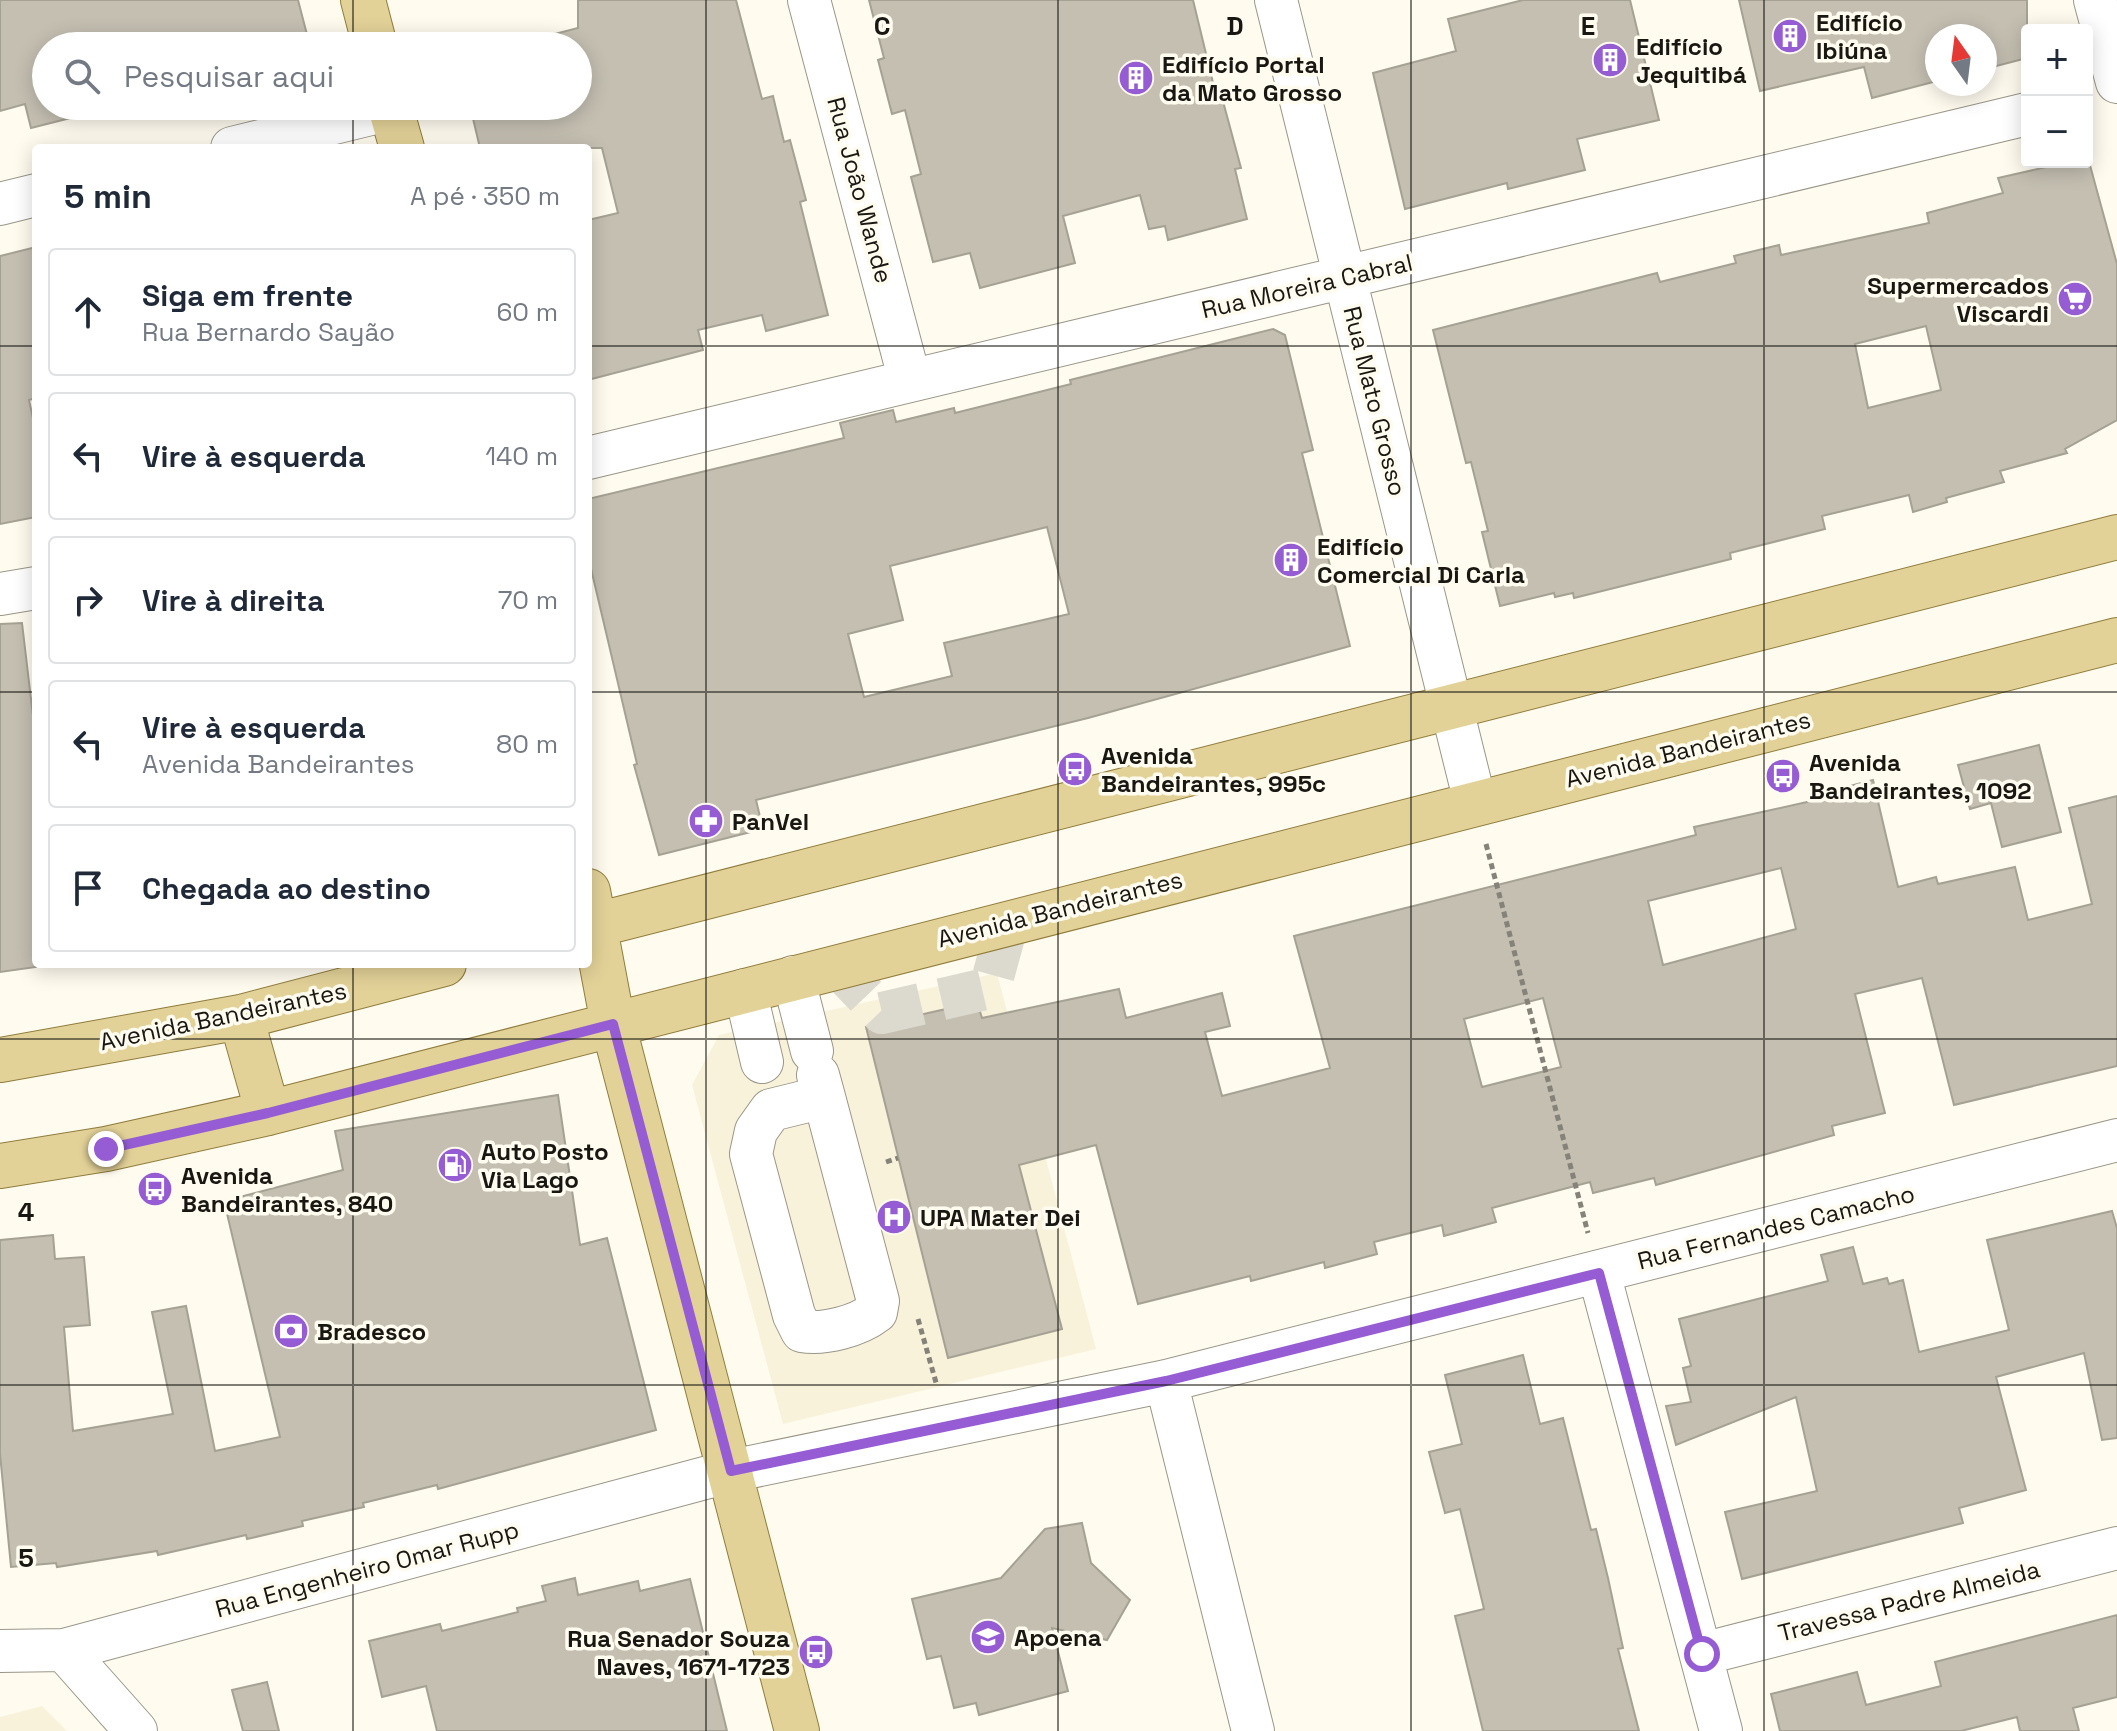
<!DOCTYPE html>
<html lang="pt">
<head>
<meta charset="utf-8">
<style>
	:root { --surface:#fff; --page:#f6f6f7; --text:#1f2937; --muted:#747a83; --line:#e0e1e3 }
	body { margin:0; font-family:"Space Grotesk",sans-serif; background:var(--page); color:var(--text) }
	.controls { position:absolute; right:24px; top:24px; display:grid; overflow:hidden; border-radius:8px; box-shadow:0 4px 20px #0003 }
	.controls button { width:72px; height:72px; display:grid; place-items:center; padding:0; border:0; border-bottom:2px solid var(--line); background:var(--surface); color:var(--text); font:40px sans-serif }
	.compass { position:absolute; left:1925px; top:24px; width:72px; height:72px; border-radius:50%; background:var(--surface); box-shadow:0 4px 20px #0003; rotate:346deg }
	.stop { position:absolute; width:24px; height:24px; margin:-18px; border:6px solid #955cd4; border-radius:50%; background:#fff }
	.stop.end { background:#955cd4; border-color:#fff; box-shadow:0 2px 8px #0008 }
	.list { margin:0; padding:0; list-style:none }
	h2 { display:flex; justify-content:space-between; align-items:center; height:104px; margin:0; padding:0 32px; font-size:34px }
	h2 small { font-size:26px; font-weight:400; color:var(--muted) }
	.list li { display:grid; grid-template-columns:52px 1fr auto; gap:24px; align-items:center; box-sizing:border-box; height:128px; margin:0 16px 16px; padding:0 16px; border:2px solid var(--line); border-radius:8px }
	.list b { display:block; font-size:30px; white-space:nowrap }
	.list p { margin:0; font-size:26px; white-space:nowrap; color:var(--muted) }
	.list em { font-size:26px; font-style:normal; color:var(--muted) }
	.icon { flex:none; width:44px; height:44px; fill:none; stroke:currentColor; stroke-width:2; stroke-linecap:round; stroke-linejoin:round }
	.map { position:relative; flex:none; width:2117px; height:1731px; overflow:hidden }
	.search { position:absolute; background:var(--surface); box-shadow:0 4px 20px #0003; left:32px; top:32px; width:560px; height:88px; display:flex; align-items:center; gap:20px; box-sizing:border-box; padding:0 28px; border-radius:44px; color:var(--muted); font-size:30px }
	.panel { position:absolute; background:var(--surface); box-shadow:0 4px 20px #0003; left:32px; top:144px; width:560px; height:824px; border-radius:8px }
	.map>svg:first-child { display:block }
	.built { fill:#f9f2db }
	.building { fill:#c4bfb1; stroke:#a5a193; stroke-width:2; fill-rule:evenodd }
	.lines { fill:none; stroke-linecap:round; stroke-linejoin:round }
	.minor-tunnel { stroke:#dcd9ce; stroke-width:42; stroke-dasharray:42 21; stroke-linecap:butt }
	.minor-casing { stroke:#9a9688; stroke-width:44 }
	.major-casing { stroke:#907d3c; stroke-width:46 }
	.path { stroke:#85827a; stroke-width:5; stroke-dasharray:6 4; stroke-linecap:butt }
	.minor { stroke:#fff; stroke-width:42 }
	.major { stroke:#e3d298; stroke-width:44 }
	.route { stroke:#955cd4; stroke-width:10 }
	.grid { fill:none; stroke:#191712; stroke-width:2; stroke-opacity:0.55 }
	.labels { text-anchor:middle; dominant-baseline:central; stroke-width:7; stroke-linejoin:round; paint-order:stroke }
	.poi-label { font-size:24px; font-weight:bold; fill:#191712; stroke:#fffbef; text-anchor:start }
	.street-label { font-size:24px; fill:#191712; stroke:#fffbef }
	.grid-label { font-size:26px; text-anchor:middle; font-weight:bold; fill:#191712; stroke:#fffbef; stroke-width:7; stroke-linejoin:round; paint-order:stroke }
</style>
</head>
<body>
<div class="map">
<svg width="2117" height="1731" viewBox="0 0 2117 1731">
	<rect width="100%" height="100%" fill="#fffbef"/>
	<path class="built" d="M997,973L1096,1349L783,1424L692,1085L719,1035Z
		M42,1706L67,1731H0V1717Z"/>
	<path class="building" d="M0,0H298L310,46H46V106L110,108L31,128L25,104L0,111Z
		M578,0H736L762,99L773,96L784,142L790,140L806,200L800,202L828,315L766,331L762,315L698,330L703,350L588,380V220L618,213L602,148H480L470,106H578V46H508L578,28Z
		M869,0H1193L1216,95L1221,94L1241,168L1235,169L1247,219L1168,240L1165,226L1149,229L1140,195L1063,216L1075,263L980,288L970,253L933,262L911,177L921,174L905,110L892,114L878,60L884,58Z
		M1523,0H1630L1659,120L1577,139L1585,170L1508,189L1507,183L1405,209L1373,73L1456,51L1448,19Z
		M1739,0H2027V58L1985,69V36H1937V81L1872,98L1864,67L1760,91Z
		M2088,158L2117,264V420L2065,449L2067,453L2000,471L2004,482L1946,498L1947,502L1913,512L1909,495L1822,516L1825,529L1730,553L1731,559L1574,598L1573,593L1555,597L1554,593L1500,606L1482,532L1488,531L1471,462L1466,463L1433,330L1657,273L1660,282L1736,263L1734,256L1779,245L1781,255L1929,223L1927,213L2003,193L1998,178L2069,162H2087ZM1926,326L1941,390L1868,408L1855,344Z
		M36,247V398L29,400L36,432V517L0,524V256Z
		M1273,329L1285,335L1313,450L1302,453L1350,646L1088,718L756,800L763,829L659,855L634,765L637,764L588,556V499L844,438L840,423L852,420L893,410L896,422L954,408L955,413L1071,384L1070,380ZM1047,527L1069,614L944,643L952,676L864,697L848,634L903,620L890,566Z
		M22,623L36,741V967L0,972V624Z
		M2039,745L2061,832L2002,847L1991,803L1970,809L1958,765Z
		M1873,780L1898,887L1936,877L1938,884L2015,867L2028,920L2092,904L2069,808L2117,796V1066L1954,1105L1922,978L1855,994L1885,1113L1832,1126L1834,1135L1656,1185L1654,1178L1593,1193L1590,1182L1492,1208L1496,1222L1444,1236L1442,1225L1374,1242L1377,1254L1325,1268L1324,1262L1251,1281L1250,1276L1138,1304L1096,1145L1019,1165L1062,1329L948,1358L866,1027L977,1002L982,1018L1119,989L1126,1018L1222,993L1230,1026L1205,1032L1222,1096L1330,1068L1294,936L1696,835L1694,827L1816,800L1815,795ZM1781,868L1796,929L1663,965L1648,901ZM1543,998L1561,1067L1482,1087L1464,1019Z
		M558,1095L580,1245L607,1238L656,1430L438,1489L437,1485L363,1503L364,1507L302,1521L303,1526L247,1539L246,1535L158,1555L157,1551L57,1567L56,1563L11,1567L0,1454V1240L53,1235L55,1259L84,1257L90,1325L64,1327L73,1431L173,1414L152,1312L186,1306L215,1451L280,1437L224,1201L343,1170L335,1131Z
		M2112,1211L2117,1228V1438L2102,1440L2084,1353L1996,1377L2026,1490L1959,1508L1963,1523L1742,1579L1725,1512L1817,1491L1796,1397L1676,1445L1666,1406L1691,1402L1683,1368L1691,1366L1679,1319L1828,1281L1821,1255L1853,1247L1863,1284L1887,1278L1889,1284L1903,1280L1919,1352L2009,1330L1987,1240Z
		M1523,1355L1540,1424L1563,1418L1591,1530L1596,1529L1608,1578L1623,1648L1618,1649L1639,1731H1483L1455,1616L1484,1609L1460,1509L1445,1513L1429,1452L1462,1444L1445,1375Z
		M1082,1523L1091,1563L1130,1600L1107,1640L1052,1628L1068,1691L979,1715L976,1703L954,1708L941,1656L927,1659L912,1599L1001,1578L1045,1529Z
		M575,1578L578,1595L638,1581L640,1591L690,1579L727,1731H437L426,1686L382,1697L369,1641L440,1624L442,1631L518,1612L517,1608L546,1601L542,1586Z
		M2117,1615V1697L2073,1708L2079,1731H2020L2017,1717L1961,1731H1780L1771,1694L1857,1672L1866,1705L1941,1686L1935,1662Z
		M267,1682L279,1731H243L232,1690Z"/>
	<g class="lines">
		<path class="minor-tunnel" d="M837,966L882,1013L990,988L1008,922"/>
		<defs>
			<path id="minor" d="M809,0L910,381
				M1276,0L1475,802
				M2095,0L2117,82
				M232,148L391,109
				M0,204L36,195
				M588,458L2027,114
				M0,594L36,588
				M793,977L812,1051
				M745,990L762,1062
				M818,1075L824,1097L878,1301L876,1312C858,1326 824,1335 802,1331L794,1315L751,1154L756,1131L771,1110L824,1097
				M1599,1273L1721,1731
				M1166,1381L1253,1731
				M64,1650L136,1731
				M0,1651L64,1650L731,1471L1166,1381L2117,1140
				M1702,1654L2117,1548"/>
			<path id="major" d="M363,0L375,46
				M390,106L402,148
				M588,891L613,1024L797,1731
				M588,927L2117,537
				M241,1017L268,1113
				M0,1060L241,1017L444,964
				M0,1166L106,1149L268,1113L2117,640"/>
		</defs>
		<use href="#minor" class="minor-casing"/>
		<use href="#major" class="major-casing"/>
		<path class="path" d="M1486,844L1588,1233
			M886,1162L898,1158
			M918,1319L937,1386"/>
		<use href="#minor" class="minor"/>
		<use href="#major" class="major"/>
	</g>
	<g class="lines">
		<path class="route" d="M106,1149L268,1113L613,1024L731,1471L1166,1381L1599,1273L1702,1654"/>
	</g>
	<path class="grid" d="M353,0V46M706,0V1731M1058,0V1731M1411,0V1731M1764,0V1731M353,106V148M0,346H36M588,346H2117M0,692H36M588,692H2117M353,964V1731M0,1039H2117M0,1385H2117"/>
	<defs>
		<symbol id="building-disc" viewBox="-11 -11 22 22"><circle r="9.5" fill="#955cd4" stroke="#fffbef"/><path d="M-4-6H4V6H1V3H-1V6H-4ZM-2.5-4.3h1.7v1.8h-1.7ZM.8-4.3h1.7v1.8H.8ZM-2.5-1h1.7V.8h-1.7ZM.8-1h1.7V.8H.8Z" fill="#fff"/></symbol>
		<symbol id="supermarket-disc" viewBox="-11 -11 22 22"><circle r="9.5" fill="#955cd4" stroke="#fffbef"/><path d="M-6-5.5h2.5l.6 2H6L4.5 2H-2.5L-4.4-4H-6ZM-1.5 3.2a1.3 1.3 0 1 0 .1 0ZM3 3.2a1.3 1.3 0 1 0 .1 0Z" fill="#fff"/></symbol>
		<symbol id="bus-disc" viewBox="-11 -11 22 22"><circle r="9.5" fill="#955cd4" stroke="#fffbef"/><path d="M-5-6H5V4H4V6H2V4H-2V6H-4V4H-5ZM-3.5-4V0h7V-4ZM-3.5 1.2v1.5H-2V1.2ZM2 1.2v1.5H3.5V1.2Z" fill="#fff"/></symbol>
		<symbol id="pharmacy-disc" viewBox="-11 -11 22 22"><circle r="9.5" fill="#955cd4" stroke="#fffbef"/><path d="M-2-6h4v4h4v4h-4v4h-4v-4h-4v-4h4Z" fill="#fff"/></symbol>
		<symbol id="fuel-disc" viewBox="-11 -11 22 22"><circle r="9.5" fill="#955cd4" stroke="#fffbef"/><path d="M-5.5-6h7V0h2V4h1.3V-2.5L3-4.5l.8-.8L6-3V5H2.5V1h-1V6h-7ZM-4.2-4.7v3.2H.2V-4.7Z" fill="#fff"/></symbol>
		<symbol id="hospital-disc" viewBox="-11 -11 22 22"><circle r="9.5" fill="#955cd4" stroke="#fffbef"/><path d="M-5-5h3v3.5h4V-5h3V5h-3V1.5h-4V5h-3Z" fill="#fff"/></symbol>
		<symbol id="bank-disc" viewBox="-11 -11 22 22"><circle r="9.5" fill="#955cd4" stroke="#fffbef"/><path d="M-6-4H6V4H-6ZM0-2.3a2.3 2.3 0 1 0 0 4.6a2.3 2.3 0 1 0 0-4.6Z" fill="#fff"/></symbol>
		<symbol id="school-disc" viewBox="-11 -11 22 22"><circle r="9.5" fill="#955cd4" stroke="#fffbef"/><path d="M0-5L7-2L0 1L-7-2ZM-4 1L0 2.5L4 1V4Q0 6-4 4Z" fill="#fff"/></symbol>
	</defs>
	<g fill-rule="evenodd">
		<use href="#building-disc" x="1770" y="16" width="40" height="40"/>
		<use href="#building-disc" x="1590" y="40" width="40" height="40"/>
		<use href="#building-disc" x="1116" y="58" width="40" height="40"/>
		<use href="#supermarket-disc" x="2055" y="279" width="40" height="40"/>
		<use href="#building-disc" x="1271" y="540" width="40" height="40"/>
		<use href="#bus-disc" x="1055" y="749" width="40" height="40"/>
		<use href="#bus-disc" x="1763" y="756" width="40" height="40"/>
		<use href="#pharmacy-disc" x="686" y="801" width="40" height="40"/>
		<use href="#fuel-disc" x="435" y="1145" width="40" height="40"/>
		<use href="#bus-disc" x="135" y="1169" width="40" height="40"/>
		<use href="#hospital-disc" x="874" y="1197" width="40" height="40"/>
		<use href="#bank-disc" x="271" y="1311" width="40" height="40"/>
		<use href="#school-disc" x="968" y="1617" width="40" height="40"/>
		<use href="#bus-disc" x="796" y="1632" width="40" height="40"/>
	</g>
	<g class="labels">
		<g class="poi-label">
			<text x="1816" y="22">Edifício<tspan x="1816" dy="28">Ibiúna</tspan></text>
			<text x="1636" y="46">Edifício<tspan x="1636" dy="28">Jequitibá</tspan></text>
			<text x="1162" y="64">Edifício Portal<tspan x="1162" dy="28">da Mato Grosso</tspan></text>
			<text x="2049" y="285" text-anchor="end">Supermercados<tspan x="2049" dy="28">Viscardi</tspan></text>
			<text x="1317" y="546">Edifício<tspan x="1317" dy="28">Comercial Di Carla</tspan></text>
			<text x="1101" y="755">Avenida<tspan x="1101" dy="28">Bandeirantes, 995c</tspan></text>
			<text x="1809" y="762">Avenida<tspan x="1809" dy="28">Bandeirantes, 1092</tspan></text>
			<text x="732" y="821">PanVel</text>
			<text x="481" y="1151">Auto Posto<tspan x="481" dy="28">Via Lago</tspan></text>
			<text x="181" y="1175">Avenida<tspan x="181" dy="28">Bandeirantes, 840</tspan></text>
			<text x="920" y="1217">UPA Mater Dei</text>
			<text x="317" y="1331">Bradesco</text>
			<text x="1014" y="1637">Apoena</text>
			<text x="790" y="1638" text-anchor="end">Rua Senador Souza<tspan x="790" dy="28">Naves, 1671-1723</tspan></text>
		</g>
		<g class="street-label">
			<text transform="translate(860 190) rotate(75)">Rua João Wande</text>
			<text transform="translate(1307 286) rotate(-13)">Rua Moreira Cabral</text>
			<text transform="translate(1375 401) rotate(76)">Rua Mato Grosso</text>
			<text transform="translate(1688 749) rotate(-14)">Avenida Bandeirantes</text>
			<text transform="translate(1060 909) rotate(-14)">Avenida Bandeirantes</text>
			<text transform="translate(223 1016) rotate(-12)">Avenida Bandeirantes</text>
			<text transform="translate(1776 1227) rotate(-14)">Rua Fernandes Camacho</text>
			<text transform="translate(367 1569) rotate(-15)">Rua Engenheiro Omar Rupp</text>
			<text transform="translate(1909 1601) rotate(-14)">Travessa Padre Almeida</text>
		</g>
	</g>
	<g class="grid-label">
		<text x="882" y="35">C</text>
		<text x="1235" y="35">D</text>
		<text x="1588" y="35">E</text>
		<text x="26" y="1221">4</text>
		<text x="26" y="1567">5</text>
	</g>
</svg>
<div class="controls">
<button>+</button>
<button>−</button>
</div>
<svg class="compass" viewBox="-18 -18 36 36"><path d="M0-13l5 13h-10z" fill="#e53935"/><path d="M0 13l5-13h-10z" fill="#747a83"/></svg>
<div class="stop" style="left:1702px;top:1654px"></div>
<div class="stop end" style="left:106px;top:1149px"></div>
<div class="search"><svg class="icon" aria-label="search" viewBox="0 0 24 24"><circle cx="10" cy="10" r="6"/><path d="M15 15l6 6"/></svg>Pesquisar aqui</div>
<section class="panel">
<h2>5 min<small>A pé · 350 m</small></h2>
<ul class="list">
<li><svg class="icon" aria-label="ahead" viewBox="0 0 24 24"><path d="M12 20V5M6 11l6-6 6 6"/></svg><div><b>Siga em frente</b><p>Rua Bernardo Sayão</p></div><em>60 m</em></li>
<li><svg class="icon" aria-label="left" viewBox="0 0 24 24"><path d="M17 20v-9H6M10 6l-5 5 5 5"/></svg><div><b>Vire à esquerda</b></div><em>140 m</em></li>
<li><svg class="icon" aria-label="right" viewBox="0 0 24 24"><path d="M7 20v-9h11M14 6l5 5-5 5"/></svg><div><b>Vire à direita</b></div><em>70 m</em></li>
<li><svg class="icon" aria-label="left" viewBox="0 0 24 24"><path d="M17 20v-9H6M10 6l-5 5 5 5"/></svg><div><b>Vire à esquerda</b><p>Avenida Bandeirantes</p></div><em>80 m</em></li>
<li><svg class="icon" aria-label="arrive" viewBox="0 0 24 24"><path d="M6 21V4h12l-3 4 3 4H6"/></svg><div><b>Chegada ao destino</b></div></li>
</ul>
</section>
</div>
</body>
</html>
